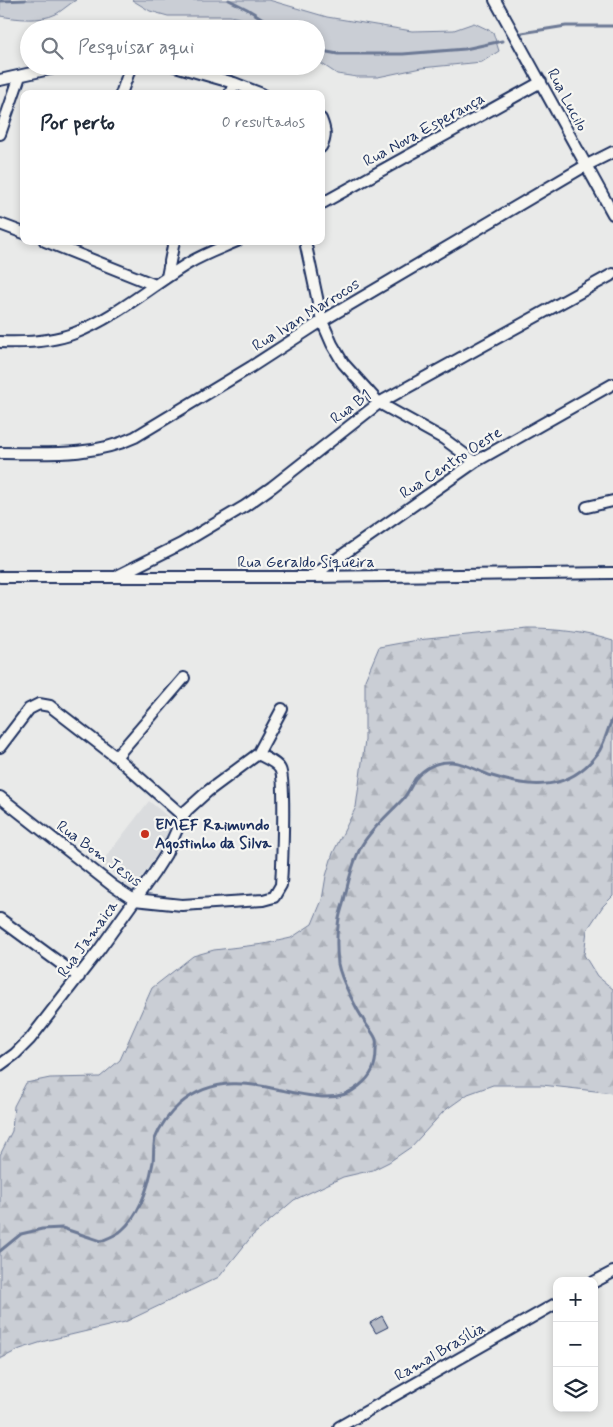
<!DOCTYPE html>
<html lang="pt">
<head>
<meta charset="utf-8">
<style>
	:root { --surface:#fff; --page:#f6f6f7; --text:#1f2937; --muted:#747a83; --line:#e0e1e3 }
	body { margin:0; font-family:Mynerve,sans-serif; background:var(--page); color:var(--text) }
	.controls { position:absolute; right:15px; bottom:15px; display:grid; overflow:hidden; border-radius:10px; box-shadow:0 2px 8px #0003 }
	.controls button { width:45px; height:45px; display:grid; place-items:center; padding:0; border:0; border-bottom:1px solid var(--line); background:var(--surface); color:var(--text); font:25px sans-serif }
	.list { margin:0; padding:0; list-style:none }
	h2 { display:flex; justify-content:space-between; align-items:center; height:65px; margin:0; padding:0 20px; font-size:21px }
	h2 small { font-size:16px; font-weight:400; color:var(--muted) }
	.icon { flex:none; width:28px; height:28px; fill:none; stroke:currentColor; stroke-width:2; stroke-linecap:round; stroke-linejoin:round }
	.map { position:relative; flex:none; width:613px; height:1427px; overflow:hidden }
	.search { position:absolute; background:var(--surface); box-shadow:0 2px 8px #0003; left:20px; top:20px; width:305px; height:55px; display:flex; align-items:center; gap:12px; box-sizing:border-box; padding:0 18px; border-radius:28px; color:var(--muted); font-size:19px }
	.panel { position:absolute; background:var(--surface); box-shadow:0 2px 8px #0003; left:20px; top:90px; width:305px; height:155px; border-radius:10px }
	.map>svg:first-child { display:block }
	.built { fill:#dadcde }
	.grass { fill:#caced5; stroke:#727e9a }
	.forest { fill:url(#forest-firs); stroke:#727e9a }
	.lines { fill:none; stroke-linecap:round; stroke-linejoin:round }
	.stream { stroke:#6c7995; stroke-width:3 }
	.building { fill:#b6bbc6; stroke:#1b2f5e }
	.minor-casing { stroke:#1b2f5e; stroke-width:14 }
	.minor { stroke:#f6f6f2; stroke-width:10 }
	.poi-dot { fill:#c8321e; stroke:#f6f6f2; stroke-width:2 }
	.labels { text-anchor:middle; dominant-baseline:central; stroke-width:4.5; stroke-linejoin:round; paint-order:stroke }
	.street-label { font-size:16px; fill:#1b2f5e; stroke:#f6f6f2 }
	.poi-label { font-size:16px; font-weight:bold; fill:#1b2f5e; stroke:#f6f6f2; text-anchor:start }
</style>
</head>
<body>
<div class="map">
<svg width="613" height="1427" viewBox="0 0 613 1427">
	<defs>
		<pattern id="forest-firs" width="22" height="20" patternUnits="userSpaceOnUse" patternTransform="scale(1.25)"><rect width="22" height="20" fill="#caced5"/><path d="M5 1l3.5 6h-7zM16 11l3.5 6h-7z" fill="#adb1b9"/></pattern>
	</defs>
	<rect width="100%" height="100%" fill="#e9eae9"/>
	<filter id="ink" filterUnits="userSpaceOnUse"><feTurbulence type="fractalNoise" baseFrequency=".02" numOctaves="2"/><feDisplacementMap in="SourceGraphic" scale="10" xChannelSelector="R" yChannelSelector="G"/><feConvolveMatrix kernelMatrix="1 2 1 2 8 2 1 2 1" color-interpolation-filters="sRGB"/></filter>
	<g filter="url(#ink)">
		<path class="built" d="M149,801L172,820L162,848L132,890L101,863Z"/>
		<path class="grass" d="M0,0H76C69,4 63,10 56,14C40,22 17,19 0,16Z
			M132,0H269L327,17L412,31L454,30L474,23L493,32L499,51L482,62L421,68L378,77H357L337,74L316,60V29H270L250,20L230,16H168L150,11Z"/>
		<path class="forest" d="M528,629C558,629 585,632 613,641V896L603,906L587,930L584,955L597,976L613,989V1093L542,1085H493L468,1094L444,1111L411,1147L389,1162L373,1170L343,1177L294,1200L252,1236L219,1277L125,1322L45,1341L20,1349L0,1359V1155L12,1131L14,1106L26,1083L50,1078L100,1077L120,1060L152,988L193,956L214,950L264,944L291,938L312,924L322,900L326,876L333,853L356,807L365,740V680L379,647L417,640Z"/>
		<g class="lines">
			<path class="stream" d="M229,0L247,9L279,29
				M0,1L25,0
				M522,33L566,26H613
				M316,50L338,54H403L465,49L502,41
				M0,1251L21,1234L42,1229L62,1228L101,1241C108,1238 117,1235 122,1230C140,1214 149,1185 153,1162C154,1155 153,1146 155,1139C160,1126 170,1113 180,1104C242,1051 316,1123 359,1086C372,1076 376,1066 376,1050C376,1047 377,1043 376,1040C375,1035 369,1029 366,1024C357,1010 341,980 338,964C337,953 336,938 338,927C338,919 341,911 343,904C348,884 352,863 362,845C373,827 389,814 403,799C408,793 411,786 415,779C424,768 436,761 452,762C466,763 479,772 492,776C532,789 570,791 598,753C605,743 607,729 613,718"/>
		</g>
		<path class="building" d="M382,1316L388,1327L376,1333L370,1323Z"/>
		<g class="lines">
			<defs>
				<path id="minor" d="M495,0L613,214
					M175,66L234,83L262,94
					M0,80L63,66
					M121,94L131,66
					M230,94L234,83
					M321,119C325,129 327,137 321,147
					M0,134L20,76
					M321,204L541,82
					M0,224L24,233
					M45,241L155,285
					M305,241L322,321L332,344L343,363L379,403L444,439L475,462
					M167,277L174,241
					M0,342C25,343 52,342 75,333C116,317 151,286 189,263C204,254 221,248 237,241
					M0,453C45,453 93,457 135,437L251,367L322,321L585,166L613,152
					M587,507L613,501
					M119,575L181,544L245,506L272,487L379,403L613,274
					M0,577H311L613,573
					M311,577L475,462L613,384
					M0,747L29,709L39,704L50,706L116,757L183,816
					M116,757L184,678
					M0,797L113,886L134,900L182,905L263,900L274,897L281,885C282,869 286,779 280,769C276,762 265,758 258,754
					M0,919L79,977
					M0,1065L15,1054L30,1039L99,950L154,873L166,854L183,816L187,810L208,791L258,754L282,709
					M594,1282L613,1272
					M339,1427L557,1303"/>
			</defs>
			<use href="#minor" class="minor-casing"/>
			<use href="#minor" class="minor"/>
		</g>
	</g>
	<circle class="poi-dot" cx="145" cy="834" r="5"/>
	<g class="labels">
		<g class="street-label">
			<text transform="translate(567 100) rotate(62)">Rua Lucilo</text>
			<text transform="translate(424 130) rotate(-29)">Rua Nova Esperança</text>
			<text transform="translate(306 315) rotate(-32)">Rua Ivan Marrocos</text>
			<text transform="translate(351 407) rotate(-37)">Rua B1</text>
			<text transform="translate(451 463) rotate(-33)">Rua Centro Oeste</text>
			<text x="306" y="562">Rua Geraldo Siqueira</text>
			<text transform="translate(99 854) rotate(36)">Rua Bom Jesus</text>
			<text transform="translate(88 939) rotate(-54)">Rua Jamaica</text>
			<text transform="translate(440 1352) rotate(-30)">Ramal Brasília</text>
		</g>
		<g class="poi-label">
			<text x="155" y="825">EMEF Raimundo<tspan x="155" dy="18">Agostinho da Silva</tspan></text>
		</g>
	</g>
</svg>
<div class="controls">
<button>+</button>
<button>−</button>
<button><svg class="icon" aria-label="layers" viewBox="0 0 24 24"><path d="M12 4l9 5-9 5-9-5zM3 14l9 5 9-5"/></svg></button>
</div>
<div class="search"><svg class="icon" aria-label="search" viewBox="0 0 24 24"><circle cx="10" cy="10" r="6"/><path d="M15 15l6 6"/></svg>Pesquisar aqui</div>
<section class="panel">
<h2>Por perto<small>0 resultados</small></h2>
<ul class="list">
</ul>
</section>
</div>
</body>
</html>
